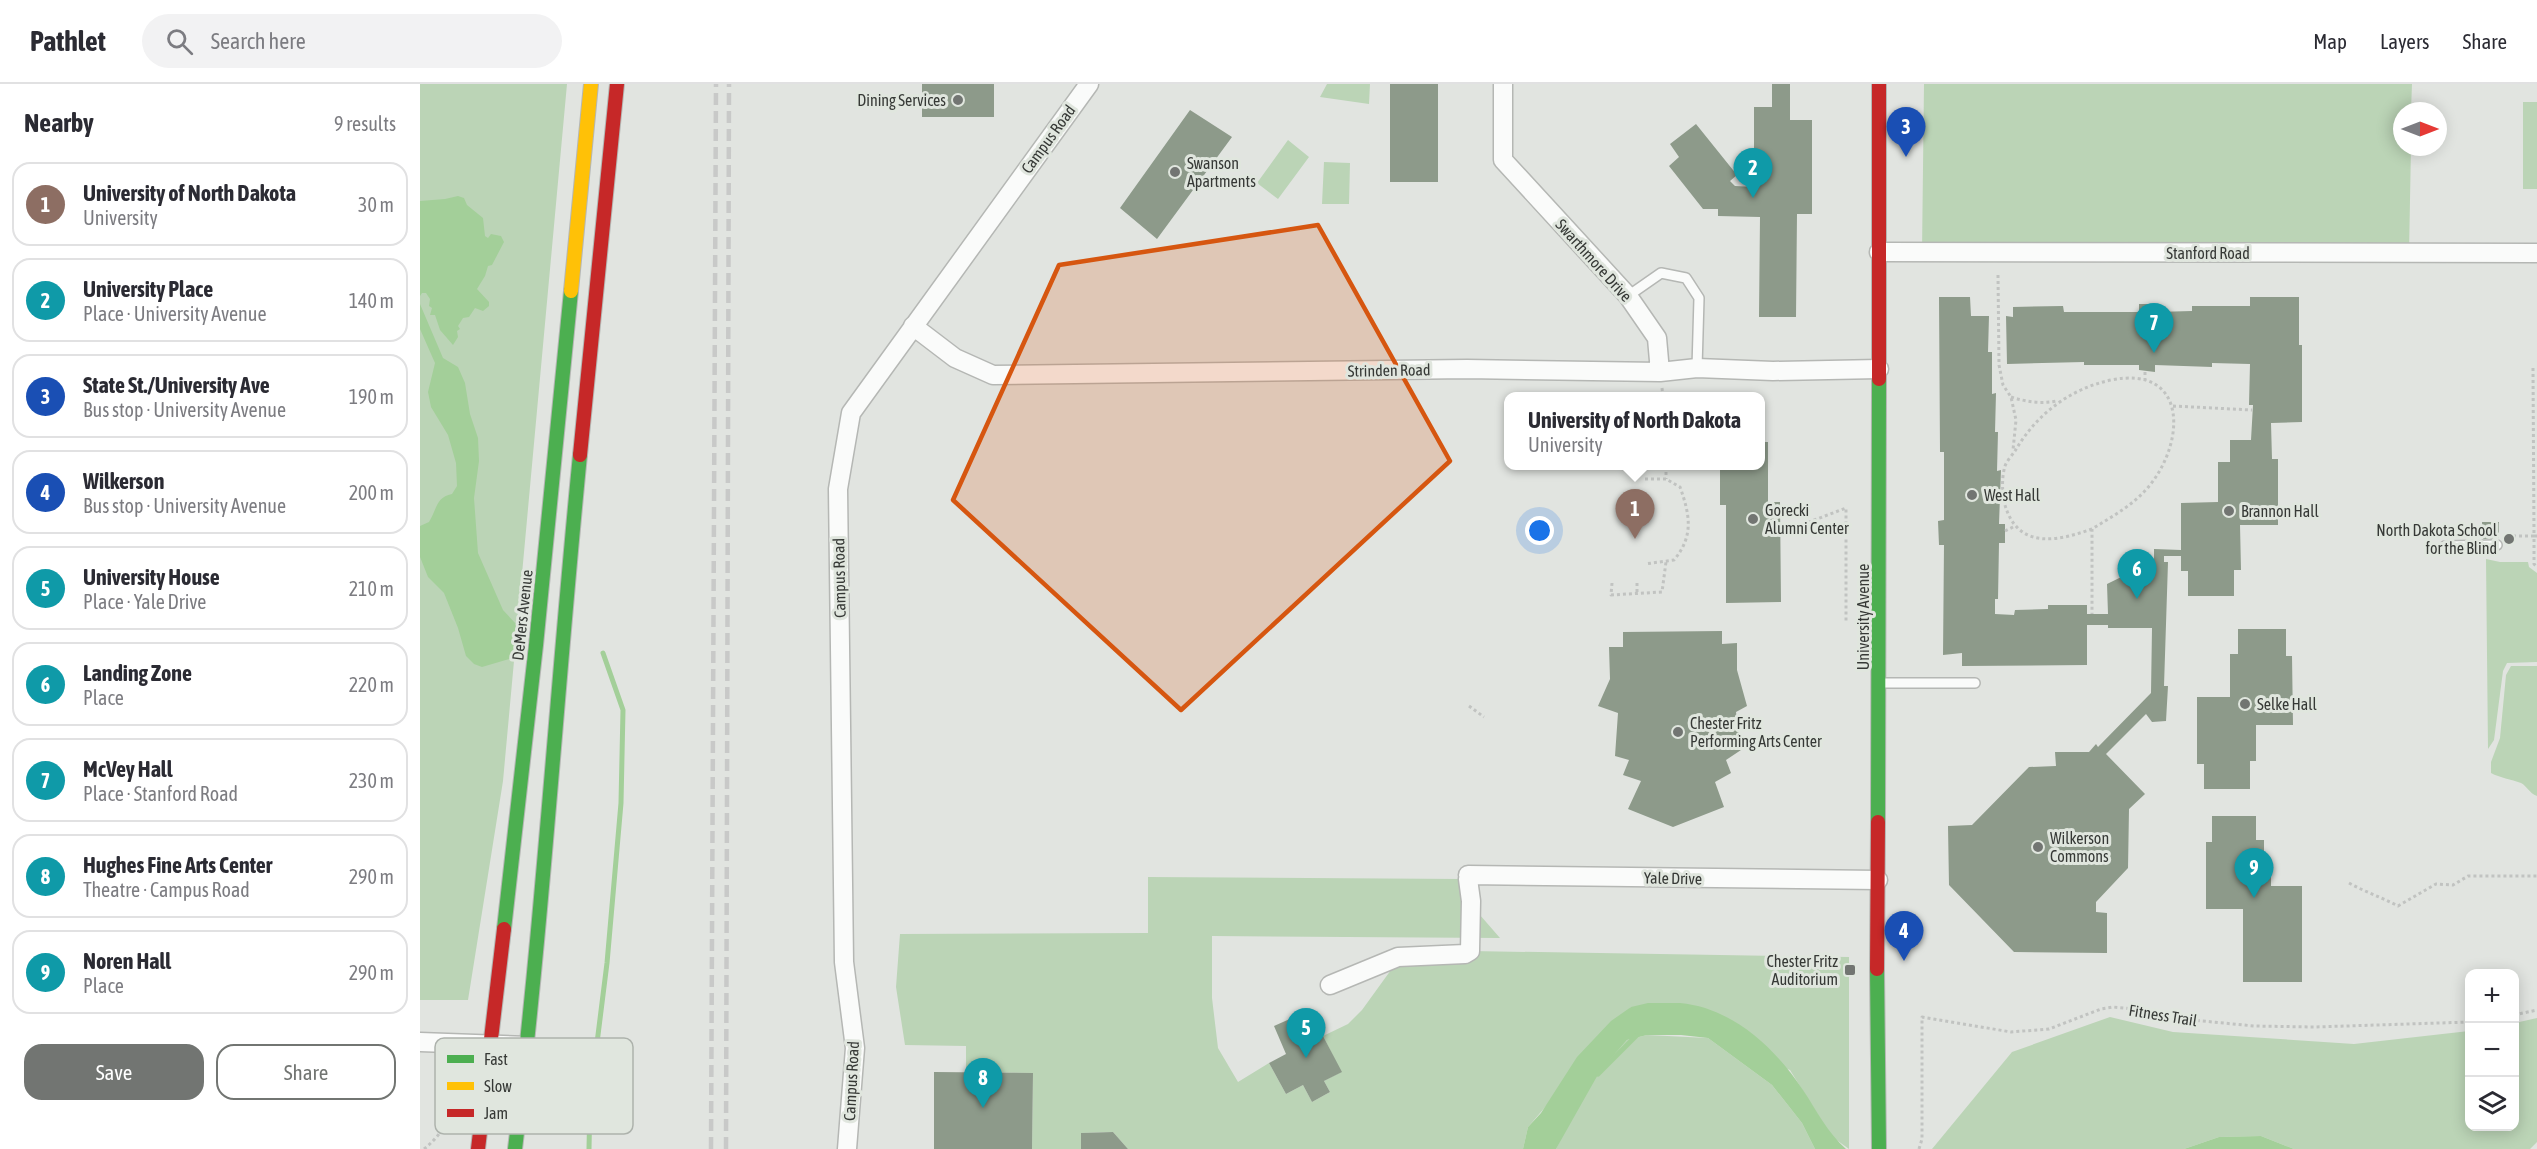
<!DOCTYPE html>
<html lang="en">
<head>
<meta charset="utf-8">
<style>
	:root { --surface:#fff; --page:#f2f2f3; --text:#2b2b33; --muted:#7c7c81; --line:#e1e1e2; --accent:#727572 }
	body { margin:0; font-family:"Asap Condensed",sans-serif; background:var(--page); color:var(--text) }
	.controls { position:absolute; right:18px; bottom:18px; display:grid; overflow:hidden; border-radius:12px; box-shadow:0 3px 15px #0003 }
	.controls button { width:54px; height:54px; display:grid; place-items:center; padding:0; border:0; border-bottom:2px solid var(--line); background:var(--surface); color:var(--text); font:30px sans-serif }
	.compass { position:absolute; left:1973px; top:18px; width:54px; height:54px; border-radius:50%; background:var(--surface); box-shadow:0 3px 15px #0003; rotate:90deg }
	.you { position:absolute; left:1120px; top:447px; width:21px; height:21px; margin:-15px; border:4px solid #fff; border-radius:50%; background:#1a73e8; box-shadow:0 0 0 9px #1a73e833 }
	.badge { display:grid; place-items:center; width:39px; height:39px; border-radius:50%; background:var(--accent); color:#fff; font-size:20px; font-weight:700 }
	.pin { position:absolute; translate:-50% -50px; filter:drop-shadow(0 2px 3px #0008) }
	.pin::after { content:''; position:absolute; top:32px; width:21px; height:18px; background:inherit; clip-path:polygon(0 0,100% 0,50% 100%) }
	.popup { position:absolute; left:1084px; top:308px; width:261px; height:78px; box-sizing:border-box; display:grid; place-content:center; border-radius:12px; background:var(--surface); filter:drop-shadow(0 2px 4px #0005); font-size:20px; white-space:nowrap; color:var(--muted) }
	.popup b { font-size:22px; color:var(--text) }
	.popup::after { content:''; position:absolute; left:50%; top:100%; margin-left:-12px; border:12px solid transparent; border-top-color:var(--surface) }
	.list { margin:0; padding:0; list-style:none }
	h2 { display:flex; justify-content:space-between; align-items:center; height:78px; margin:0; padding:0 24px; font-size:26px }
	h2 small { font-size:20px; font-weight:400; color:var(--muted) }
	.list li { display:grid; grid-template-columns:39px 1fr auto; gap:18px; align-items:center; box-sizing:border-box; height:84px; margin:0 12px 12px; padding:0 12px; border:2px solid var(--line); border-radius:18px }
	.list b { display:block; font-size:22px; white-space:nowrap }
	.list p { margin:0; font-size:20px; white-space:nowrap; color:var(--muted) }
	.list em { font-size:20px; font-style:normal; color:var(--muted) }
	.actions { display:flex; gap:12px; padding:18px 24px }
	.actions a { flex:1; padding:14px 0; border:2px solid var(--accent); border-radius:18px; text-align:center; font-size:21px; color:var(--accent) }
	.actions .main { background:var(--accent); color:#fff }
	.icon { flex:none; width:33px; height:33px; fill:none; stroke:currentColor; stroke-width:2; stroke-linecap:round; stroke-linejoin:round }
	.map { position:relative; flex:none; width:2117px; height:1065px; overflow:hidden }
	header { display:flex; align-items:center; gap:36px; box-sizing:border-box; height:84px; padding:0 30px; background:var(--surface); border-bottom:2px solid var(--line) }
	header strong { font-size:28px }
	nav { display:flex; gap:33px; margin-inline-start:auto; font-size:21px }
	.search { width:420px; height:54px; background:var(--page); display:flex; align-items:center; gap:15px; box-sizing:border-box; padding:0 21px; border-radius:33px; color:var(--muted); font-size:22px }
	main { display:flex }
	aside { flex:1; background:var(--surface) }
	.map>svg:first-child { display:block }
	.green { fill:#bbd4b6 }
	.water { fill:#a3cf99 }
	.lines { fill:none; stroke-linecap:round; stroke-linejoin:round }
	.stream { stroke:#a3cf99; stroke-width:5 }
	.building { fill:#8d9a8a }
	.lane-casing { stroke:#b5b7b4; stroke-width:12 }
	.street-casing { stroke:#b5b7b4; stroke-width:21 }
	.fast-casing { stroke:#b5b7b4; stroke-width:16 }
	.slow-casing { stroke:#b5b7b4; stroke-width:16 }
	.jam-casing { stroke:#b5b7b4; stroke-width:16 }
	.path { stroke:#c1c3c1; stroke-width:3; stroke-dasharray:3 3; stroke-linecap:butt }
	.lane { stroke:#fafbfa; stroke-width:9 }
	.street { stroke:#fafbfa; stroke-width:18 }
	.fast { stroke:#4caf50; stroke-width:14 }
	.slow { stroke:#ffc107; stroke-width:14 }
	.jam { stroke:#c62828; stroke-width:14 }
	.rail { stroke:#c8c9c8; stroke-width:4.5; stroke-dasharray:12 6; stroke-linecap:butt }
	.marked { fill:#d65610; fill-opacity:0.2; stroke:#d65610; stroke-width:4.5; stroke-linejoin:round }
	.poi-dot { fill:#727572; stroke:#e0e6de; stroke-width:2 }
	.labels { text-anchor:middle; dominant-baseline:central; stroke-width:6; stroke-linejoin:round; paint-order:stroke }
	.poi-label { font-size:16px; fill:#363936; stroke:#e0e6de; text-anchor:start }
	.street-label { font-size:16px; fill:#363936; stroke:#e0e6de }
	.key { fill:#e0e6de; stroke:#adb2ac; stroke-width:1.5 }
	.key-label { font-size:16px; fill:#363936 }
</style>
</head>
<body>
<header>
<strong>Pathlet</strong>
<div class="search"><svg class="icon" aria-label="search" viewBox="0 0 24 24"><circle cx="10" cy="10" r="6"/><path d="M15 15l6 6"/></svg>Search here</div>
<nav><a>Map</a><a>Layers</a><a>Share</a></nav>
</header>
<main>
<aside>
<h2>Nearby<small>9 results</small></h2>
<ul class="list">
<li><span class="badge" style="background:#8d6e63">1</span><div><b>University of North Dakota</b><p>University</p></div><em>30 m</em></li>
<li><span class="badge" style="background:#0f9aa8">2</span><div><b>University Place</b><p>Place · University Avenue</p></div><em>140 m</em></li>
<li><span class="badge" style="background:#1a4fb4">3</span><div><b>State St./University Ave</b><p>Bus stop · University Avenue</p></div><em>190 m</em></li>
<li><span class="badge" style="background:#1a4fb4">4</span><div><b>Wilkerson</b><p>Bus stop · University Avenue</p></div><em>200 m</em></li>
<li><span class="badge" style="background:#0f9aa8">5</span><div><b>University House</b><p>Place · Yale Drive</p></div><em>210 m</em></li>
<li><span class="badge" style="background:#0f9aa8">6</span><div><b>Landing Zone</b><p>Place</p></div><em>220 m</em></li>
<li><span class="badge" style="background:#0f9aa8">7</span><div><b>McVey Hall</b><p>Place · Stanford Road</p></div><em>230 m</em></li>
<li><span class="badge" style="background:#0f9aa8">8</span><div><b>Hughes Fine Arts Center</b><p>Theatre · Campus Road</p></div><em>290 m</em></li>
<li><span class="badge" style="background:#0f9aa8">9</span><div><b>Noren Hall</b><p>Place</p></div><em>290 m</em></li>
</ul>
<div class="actions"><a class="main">Save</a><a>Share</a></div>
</aside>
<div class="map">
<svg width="2117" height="1065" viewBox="0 0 2117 1065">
	<rect width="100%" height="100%" fill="#e1e4e0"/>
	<path class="green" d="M0,0H147L83,697L48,916H0Z
		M907,0H950L949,20L900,13Z
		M1504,0H1992L1991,27H1982V63H1991L1989,169L1502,168Z
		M2103,18H2117V105H2103Z
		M868,56L889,73L858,115L837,99Z
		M904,78L930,79L929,120H902Z
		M2066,475L2080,478H2108L2109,483L2117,489V578L2087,579L2083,587L2074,656L2068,665Z
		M2091,582H2117V712C2109,709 2107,702 2101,699C2091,695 2080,694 2071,689V678L2080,654L2086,591Z
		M728,793L1041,795L1053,823L1080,854L792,852V914L798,964L818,998L849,979L866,1010L883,1001L892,1018L910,1008L904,997L921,988L903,952L928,940L942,926L976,879L1050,867L1429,873V1065L1411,1052L1370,986L1211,923L1108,1043L1103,1065H708L693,1048L661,1049V1065H612L613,989L546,988V962L485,961L476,903L480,850L728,849Z
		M1690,933L1753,948L1934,960L2049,947L2050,1042H2094L2095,939L2117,934V1058L2110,1065H1874L1841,1052L1799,1053L1764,1065H1512L1592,968Z
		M1227,951L1288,954L1352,1001L1382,1039L1395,1065H1136L1167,1000L1207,956Z"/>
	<path class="water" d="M38,112L44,114L47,121L63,134L65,152L68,154L71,150L81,152L84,158L72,181L68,182L65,192L57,205L69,218V222L63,227L55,224L49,233L43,234L38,242L40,245L37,247L38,253L33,261L20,246L15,231H10L12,224L9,222L10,215L6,209H2L0,212V117L25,115Z
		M0,220L23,274L38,283L45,299L50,330L58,354L59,377L54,414L58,469L83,526L96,540L93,574L62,583L54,580L46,572L38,544L24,509L8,493L0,473V442L9,438C17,425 16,413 32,410L37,402L36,379L28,351L11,323L8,308L15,279L0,245Z
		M1228,919C1238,919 1249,919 1260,919C1313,924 1355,964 1383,1006C1397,1027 1407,1048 1426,1065H1395L1382,1039L1352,1001L1288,954L1261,951H1227L1207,956L1180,987L1136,1065H1103L1108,1043L1121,1029L1157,973L1191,937L1211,923Z
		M1841,1052L1874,1065H1764L1799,1053Z"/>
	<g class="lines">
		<path class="stream" d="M1178,990L1216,952
			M169,1065L170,1015L187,879L201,719L203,626L183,569"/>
	</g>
	<path class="building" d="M502,0H574V33H502Z
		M970,0H1018V98H970Z
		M1352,0H1370V36H1392V130H1377L1376,233H1339L1340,133L1298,132V125H1283L1249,82L1259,73L1250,60L1276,40L1317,91L1310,97L1315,102L1334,103V23H1352Z
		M770,26L812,53L737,155L700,124Z
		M1519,213H1550L1551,232H1569L1568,268H1572V310L1576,309L1575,348H1578L1577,387L1581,386L1579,440H1585V459H1579L1578,515H1575V530L1594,531L1595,526L1628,525V521H1667V530H1688L1687,500L1734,477V465L1761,466V419L1798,418V378H1810V356H1831L1833,321H1829L1830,280L1792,279V283L1735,281V288L1719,286V281H1664V278L1587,280L1586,232L1593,233V223L1643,222L1644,228H1719V220H1736V228L1772,227V222H1830V213H1879V261H1882V338L1851,339L1852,375H1858V441H1820L1821,486H1814V512H1768V487H1761V472H1744V478H1748L1744,602H1748L1746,637L1732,638L1726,630L1686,670L1725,710L1709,725L1708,784L1676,818V828L1687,829V869L1594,868L1529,801L1528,742L1552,741L1609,683L1636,682L1635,668H1669L1676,660L1678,663L1731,609L1732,544H1688V541H1667V581L1542,582V569L1523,571L1524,461H1519L1518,437L1524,436V368H1520Z
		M1341,358H1348V418H1360L1361,518L1306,519V421H1300V382H1341Z
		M2062,438H2079V454L2063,455Z
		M1818,545H1866V572H1872L1873,641H1836V677H1830V705H1784V680H1777V613H1810V570H1818Z
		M1302,547V560L1317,559V586L1327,622L1316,628L1321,666L1306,676L1311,689L1295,698L1304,723L1253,743L1208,725L1221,697L1203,691L1209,676L1195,672L1198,629L1178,622L1190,595L1189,563H1203V548Z
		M1792,732H1836V756H1844V789H1851V802H1882V898H1823V825H1786V758H1792Z
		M872,934L888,960L903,952L922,988L904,997L910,1008L892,1018L883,1001L866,1010L849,979L866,970L854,942Z
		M514,988L613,989L612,1065H514Z
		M693,1048L708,1065H661V1049Z"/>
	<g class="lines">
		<defs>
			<path id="lane" d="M1208,212L1241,189L1266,194L1279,214L1277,284
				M2025,462L2077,461
				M1461,599H1555"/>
			<path id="street" d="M1083,0V76L1208,212L1237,254L1240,288
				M1459,168L2117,169
				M493,242L535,274L573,291L1047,285L1240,288L1277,284L1353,287L1459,285
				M1048,791L1458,796
				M910,901L978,873L1045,870L1050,867L1051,817L1048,795
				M0,958L108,962
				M427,1065L435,964L424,878L418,405L431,329L669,0"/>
			<path id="fast" d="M1458,738L1459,295
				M84,845L116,561L151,207
				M1457,885L1459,1065
				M95,1065C123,834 137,602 160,371"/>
			<path id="slow" d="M151,207L171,0"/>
			<path id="jam" d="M1459,0V295
				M160,371L197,0
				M1457,885L1458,738
				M58,1065L84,845"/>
		</defs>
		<use href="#lane" class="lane-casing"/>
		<use href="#street" class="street-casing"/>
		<use href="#fast" class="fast-casing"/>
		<use href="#slow" class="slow-casing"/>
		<use href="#jam" class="jam-casing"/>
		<path class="path" d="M1578,191L1579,281L1583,301L1591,313L1596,336L1593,366
			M2113,284L2114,452H2117
			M1725,297V287
			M1242,304L1243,312
			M1591,313C1607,318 1621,320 1637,317
			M1753,322L1832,326
			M1246,382V395
			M1225,395H1246L1260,403C1270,431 1274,452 1254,476L1225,480
			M1672,445C1641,456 1602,466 1587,427C1582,415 1581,395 1585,382C1587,377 1592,371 1595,367C1616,331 1649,305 1691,296C1767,281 1766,356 1730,401C1715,420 1693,432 1672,445V530
			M1585,447L1595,442
			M1360,449L1426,424V539
			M2087,452H2114V480L2117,483
			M1192,499L1191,511L1242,508L1246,478
			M1217,499V511
			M1049,622L1064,633
			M1929,799C1945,808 1961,813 1978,822L2016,800L2033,801L2048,792H2117
			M2094,931L2117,926
			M4,1065C29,1045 37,1019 44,989
			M1499,1065L1502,1055V933L1591,948L1629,945L1681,925L1693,923L1736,927L1762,935L1834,942L1895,943L2050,938"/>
		<use href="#lane" class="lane"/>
		<use href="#street" class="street"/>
		<use href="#fast" class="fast"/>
		<use href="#slow" class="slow"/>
		<use href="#jam" class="jam"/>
		<path class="rail" d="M291,1065L296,0
			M306,1065L309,0"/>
	</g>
	<path class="marked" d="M898,141L1030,377L761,626L533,416L639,181Z"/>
	<g class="poi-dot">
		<circle cx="538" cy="16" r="6"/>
		<circle cx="755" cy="88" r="6"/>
		<circle cx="1552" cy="411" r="6"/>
		<circle cx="1809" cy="427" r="6"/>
		<circle cx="1333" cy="435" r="6"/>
		<circle cx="2089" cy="455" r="6"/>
		<circle cx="1825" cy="620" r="6"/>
		<circle cx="1258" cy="648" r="6"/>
		<circle cx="1618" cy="763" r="6"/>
		<rect x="1424" y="880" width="12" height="12" rx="3"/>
	</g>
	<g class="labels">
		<g class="poi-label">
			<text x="526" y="16" text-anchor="end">Dining Services</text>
			<text x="767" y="79">Swanson<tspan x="767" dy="18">Apartments</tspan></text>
			<text x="1564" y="411">West Hall</text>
			<text x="1345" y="426">Gorecki<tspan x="1345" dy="18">Alumni Center</tspan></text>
			<text x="1821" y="427">Brannon Hall</text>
			<text x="2077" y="446" text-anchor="end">North Dakota School<tspan x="2077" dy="18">for the Blind</tspan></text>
			<text x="1837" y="620">Selke Hall</text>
			<text x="1270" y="639">Chester Fritz<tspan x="1270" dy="18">Performing Arts Center</tspan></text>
			<text x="1630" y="754">Wilkerson<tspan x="1630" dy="18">Commons</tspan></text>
			<text x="1418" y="877" text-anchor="end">Chester Fritz<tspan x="1418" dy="18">Auditorium</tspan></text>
		</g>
		<g class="street-label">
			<text transform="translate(628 55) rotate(-54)">Campus Road</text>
			<text x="1788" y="169">Stanford Road</text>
			<text transform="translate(1174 176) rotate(48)">Swarthmore Drive</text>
			<text transform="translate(969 286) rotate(-1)">Strinden Road</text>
			<text transform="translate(419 494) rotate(-91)">Campus Road</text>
			<text transform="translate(102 531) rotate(-84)">DeMers Avenue</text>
			<text transform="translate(1443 533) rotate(-90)">University Avenue</text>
			<text transform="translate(1253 794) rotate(1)">Yale Drive</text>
			<text transform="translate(1743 931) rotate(9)">Fitness Trail</text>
			<text transform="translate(431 997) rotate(-87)">Campus Road</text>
		</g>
	</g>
	<rect x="15" y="954" width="198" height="96" rx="9" class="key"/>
	<rect x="27" y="971" width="27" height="8" fill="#4caf50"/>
	<rect x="27" y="998" width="27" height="8" fill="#ffc107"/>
	<rect x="27" y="1025" width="27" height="8" fill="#c62828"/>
	<g class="key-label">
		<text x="64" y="981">Fast</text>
		<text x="64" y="1008">Slow</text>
		<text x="64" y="1035">Jam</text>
	</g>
</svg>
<div class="controls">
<button>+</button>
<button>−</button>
<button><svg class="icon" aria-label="layers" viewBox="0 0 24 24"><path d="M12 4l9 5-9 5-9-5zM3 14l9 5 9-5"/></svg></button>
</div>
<svg class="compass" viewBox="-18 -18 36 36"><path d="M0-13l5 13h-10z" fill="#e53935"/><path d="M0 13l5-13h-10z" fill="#7c7c81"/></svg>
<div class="you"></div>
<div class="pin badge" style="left:1215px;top:455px;background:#8d6e63">1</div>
<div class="popup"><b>University of North Dakota</b>University</div>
<div class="pin badge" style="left:1333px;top:114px;background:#0f9aa8">2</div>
<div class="pin badge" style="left:1486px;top:73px;background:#1a4fb4">3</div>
<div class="pin badge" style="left:1484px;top:877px;background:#1a4fb4">4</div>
<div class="pin badge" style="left:886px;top:974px;background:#0f9aa8">5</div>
<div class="pin badge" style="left:1717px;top:515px;background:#0f9aa8">6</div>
<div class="pin badge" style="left:1734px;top:269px;background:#0f9aa8">7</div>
<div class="pin badge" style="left:563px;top:1024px;background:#0f9aa8">8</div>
<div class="pin badge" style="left:1834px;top:814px;background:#0f9aa8">9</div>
</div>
</main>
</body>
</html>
